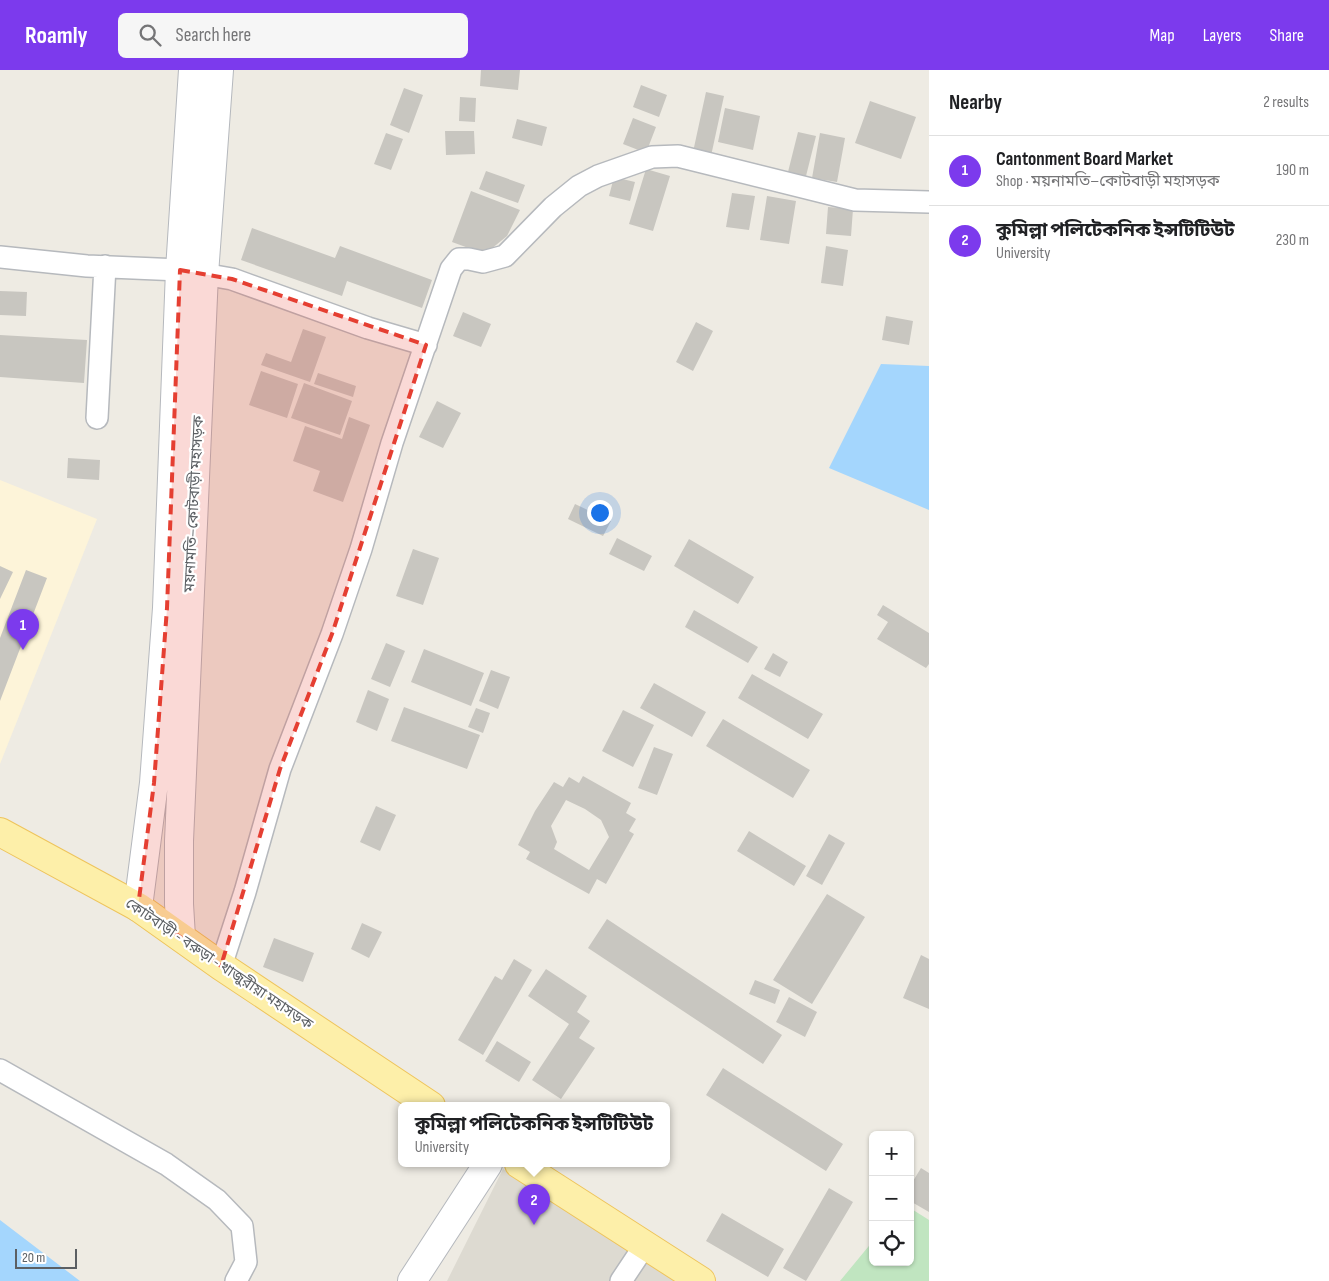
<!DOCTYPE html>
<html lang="en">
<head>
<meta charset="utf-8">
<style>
	:root { --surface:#fff; --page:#f6f6f6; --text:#202124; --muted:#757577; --line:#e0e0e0; --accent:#7c3aed }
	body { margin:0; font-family:"Sofia Sans Condensed","Noto Sans Bengali",sans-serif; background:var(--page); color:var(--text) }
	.controls { position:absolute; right:15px; bottom:15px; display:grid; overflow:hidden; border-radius:8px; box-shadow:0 1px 4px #0004 }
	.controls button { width:45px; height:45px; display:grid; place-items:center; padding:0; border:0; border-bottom:1px solid var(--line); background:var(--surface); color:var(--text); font:25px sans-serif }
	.scale { position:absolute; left:15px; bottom:12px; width:62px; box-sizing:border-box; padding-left:5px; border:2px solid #5b5f63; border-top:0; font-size:14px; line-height:18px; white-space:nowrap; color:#5b5f63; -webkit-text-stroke:4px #fff; paint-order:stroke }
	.you { position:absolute; left:599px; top:442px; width:18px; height:18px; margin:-12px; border:4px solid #fff; border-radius:50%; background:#1a73e8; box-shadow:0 0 0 8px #1a73e833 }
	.badge { display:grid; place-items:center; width:32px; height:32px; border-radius:50%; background:var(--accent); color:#fff; font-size:16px; font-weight:700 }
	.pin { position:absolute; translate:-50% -41px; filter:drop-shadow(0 1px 2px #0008) }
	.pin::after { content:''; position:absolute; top:26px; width:18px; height:15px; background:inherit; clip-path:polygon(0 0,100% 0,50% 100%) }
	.popup { position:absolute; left:398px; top:1032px; width:272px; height:65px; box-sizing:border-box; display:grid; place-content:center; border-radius:8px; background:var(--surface); filter:drop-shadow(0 1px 4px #0005); font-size:16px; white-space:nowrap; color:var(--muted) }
	.popup b { font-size:19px; color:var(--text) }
	.popup::after { content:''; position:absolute; left:50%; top:100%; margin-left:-10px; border:10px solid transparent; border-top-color:var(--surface) }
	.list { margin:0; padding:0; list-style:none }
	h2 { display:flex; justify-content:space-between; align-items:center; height:65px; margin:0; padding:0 20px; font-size:21px }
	h2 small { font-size:16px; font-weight:400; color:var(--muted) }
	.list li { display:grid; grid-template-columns:32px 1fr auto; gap:15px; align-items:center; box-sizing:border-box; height:70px; padding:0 20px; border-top:1px solid var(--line) }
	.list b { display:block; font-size:19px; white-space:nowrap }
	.list p { margin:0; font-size:16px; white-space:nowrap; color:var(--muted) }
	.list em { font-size:16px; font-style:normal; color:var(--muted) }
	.icon { flex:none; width:28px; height:28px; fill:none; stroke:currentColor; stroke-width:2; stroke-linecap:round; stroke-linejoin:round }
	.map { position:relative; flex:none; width:929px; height:1211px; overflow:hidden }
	header { display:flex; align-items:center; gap:30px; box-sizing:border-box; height:70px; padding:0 25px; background:var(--accent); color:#fff }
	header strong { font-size:24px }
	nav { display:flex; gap:28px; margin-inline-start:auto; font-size:18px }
	.search { width:350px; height:45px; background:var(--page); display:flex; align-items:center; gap:12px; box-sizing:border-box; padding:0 18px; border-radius:8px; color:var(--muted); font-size:19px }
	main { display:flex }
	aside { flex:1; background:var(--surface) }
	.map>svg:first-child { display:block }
	.commercial { fill:#fdf4d9 }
	.education { fill:#dddad1 }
	.green { fill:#c0e5c0 }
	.water { fill:#a4d6fd }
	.building { fill:#c8c6c0; fill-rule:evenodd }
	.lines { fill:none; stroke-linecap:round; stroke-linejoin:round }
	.street-casing { stroke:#b6b9bd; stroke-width:24 }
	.secondary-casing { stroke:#b5b8bd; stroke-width:30 }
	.primary-casing { stroke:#eec45c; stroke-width:30 }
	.street { stroke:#fff; stroke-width:21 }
	.secondary { stroke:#fff; stroke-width:28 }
	.primary { stroke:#fdefa9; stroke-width:28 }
	.marked { fill:#e53f32; fill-opacity:0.2; stroke:#e53f32; stroke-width:4; stroke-dasharray:10 6; stroke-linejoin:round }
	.labels { text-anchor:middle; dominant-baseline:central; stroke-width:4.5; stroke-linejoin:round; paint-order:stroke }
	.street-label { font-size:15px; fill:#5b5f63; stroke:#fff }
</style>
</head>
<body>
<header>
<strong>Roamly</strong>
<div class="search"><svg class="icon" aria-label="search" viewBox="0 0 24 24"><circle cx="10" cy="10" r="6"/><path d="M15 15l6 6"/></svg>Search here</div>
<nav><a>Map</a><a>Layers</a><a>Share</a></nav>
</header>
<main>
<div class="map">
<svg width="929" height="1211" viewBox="0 0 929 1211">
	<rect width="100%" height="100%" fill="#eeebe3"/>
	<path class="commercial" d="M0,410L97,449L0,694Z"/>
	<path class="education" d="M503,1099L683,1211H447Z"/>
	<path class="green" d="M910,1138L929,1150V1211H840L873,1171V1192H910Z"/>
	<path class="water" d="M881,294L929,296V440L829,398Z
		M0,1150L80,1211H0Z"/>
	<path class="building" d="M481,0H520L518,20L480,16Z
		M641,15L667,25L659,47L633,37Z
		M404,18L423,25L409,63L390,55Z
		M706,22L724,26L711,86L693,82Z
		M460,27L476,28L475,52L459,51Z
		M870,31L916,47L901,89L855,73Z
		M725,38L760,46L753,80L718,72Z
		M633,48L656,57L646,83L623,74Z
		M517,49L547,57L542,76L512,68Z
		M445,61H474L475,84L446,85Z
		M798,62L816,66L806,106L788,102Z
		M386,63L403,69L391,100L374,94Z
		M820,63L845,68L837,112L812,108Z
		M646,99L670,106L653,161L629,154Z
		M486,101L525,115L518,133L479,119Z
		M614,107L635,112L630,131L609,126Z
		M471,121L520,140L507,166L485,184L452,172Z
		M732,123L755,126L749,160L726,157Z
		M767,126L796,131L789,174L760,170Z
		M828,137L853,139L851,166L826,164Z
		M252,158L335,188L340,176L432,210L422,238L347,211L342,226L241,190Z
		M826,176L848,180L843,216L821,213Z
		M0,221L27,222L26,246L0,245Z
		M463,242L491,254L481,277L453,266Z
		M886,246L913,251L909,275L882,270Z
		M696,252L713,261L693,301L676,292Z
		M303,259L326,267L310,312L261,295L266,283L291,292Z
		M0,265L87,270L84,313L0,307Z
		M261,301L298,314L287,348L249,335Z
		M318,303L356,316L353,327L314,314Z
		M304,313L352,331L340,365L291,348Z
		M437,331L461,343L443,378L419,367Z
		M349,347L370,355L343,432L313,421L320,401L293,391L305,356L342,369Z
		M68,388L100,390L99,410L67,408Z
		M575,434L611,451L603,466L568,449Z
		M617,468L652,486L644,501L609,484Z
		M689,469L754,507L738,534L674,496Z
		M413,479L439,488L423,535L396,526Z
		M0,496L13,502L0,529Z
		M26,500L47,508L0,631V568Z
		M883,535L929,563V594L926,598L877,569L888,552L877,545Z
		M694,540L758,577L748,593L685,557Z
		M386,573L405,581L390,617L371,609Z
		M424,579L484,603L471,636L411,612Z
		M773,583L788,592L780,607L764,599Z
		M491,600L510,607L498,639L479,631Z
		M752,604L823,644L808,669L738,628Z
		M654,613L706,642L692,667L640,638Z
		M368,620L389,629L377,661L356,652Z
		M404,637L480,665L467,699L391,671Z
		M476,638L490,643L483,663L468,657Z
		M623,640L654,655L633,697L602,681Z
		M723,649L810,700L793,728L706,676Z
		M654,677L673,684L657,725L638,718Z
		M583,706L631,733L626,743L636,749L629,761L634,764L606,814L597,809L589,824L526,789L530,782L518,775L535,741L554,712L563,717L569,707L579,713ZM566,730L585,739L601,750L609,767L589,800L554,779L557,772L551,756Z
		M376,736L396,745L380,781L360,772Z
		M749,761L806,796L794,816L737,781Z
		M829,764L845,773L822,815L806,806Z
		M827,824L865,847L812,934L773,910Z
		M607,849L782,965L763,994L588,878Z
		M362,853L382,862L369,888L351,879Z
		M274,868L314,883L303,912L263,897Z
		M921,885L929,889V939L903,928Z
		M514,889L532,900L483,985L458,970L495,906L502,910Z
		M546,899L587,926L577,942L590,951L579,968L595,978L561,1029L532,1010L569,954L528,926Z
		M755,910L780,920L775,934L749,924Z
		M789,927L817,942L805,967L776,952Z
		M497,971L531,992L519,1012L485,991Z
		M723,998L843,1074L826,1101L706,1025Z
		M921,1098L929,1103V1142L910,1131V1116Z
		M829,1118L853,1132L806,1211L783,1198Z
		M722,1143L784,1179L768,1207L706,1171Z"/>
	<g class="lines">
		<defs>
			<path id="street" d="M0,187L87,196L180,200L232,209L368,258L426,275
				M97,348L105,196
				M221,896L245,822L280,699L332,564L361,479L392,373L451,199L459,189H469L483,192L505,186L553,137L579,116L598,106L652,87L678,86L855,130L929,132
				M0,1000L166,1094L217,1130L242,1156L246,1192L236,1211
				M621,1211L645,1175"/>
			<path id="secondary" d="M138,837L154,713L167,538L180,200L193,0
				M181,867L179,834V771L204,204L219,0
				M412,1211L488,1094"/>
			<path id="primary" d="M0,762L138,837L221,896L431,1036
				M519,1094L701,1211"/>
		</defs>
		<use href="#street" class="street-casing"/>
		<use href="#secondary" class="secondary-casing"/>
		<use href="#primary" class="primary-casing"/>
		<use href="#street" class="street"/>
		<use href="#secondary" class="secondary"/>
		<use href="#primary" class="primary"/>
	</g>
	<path class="marked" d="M180,200L232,209L426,275L332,564L280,699L221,896L138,837L154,713L167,538Z"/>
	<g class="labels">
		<g class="street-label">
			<text transform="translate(194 434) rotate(-87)">ময়নামতি–কোটবাড়ী মহাসড়ক</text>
			<text transform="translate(219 894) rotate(34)">কোটবাড়ী - বরুড়া - খাজুরীয়া মহাসড়ক</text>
		</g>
	</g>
</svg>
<div class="controls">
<button>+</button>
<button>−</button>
<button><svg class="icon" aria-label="locate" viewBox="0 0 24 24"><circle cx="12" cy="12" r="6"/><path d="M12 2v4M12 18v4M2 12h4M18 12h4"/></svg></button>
</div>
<div class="scale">20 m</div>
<div class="you"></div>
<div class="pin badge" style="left:23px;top:580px">1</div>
<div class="pin badge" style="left:534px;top:1155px">2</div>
<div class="popup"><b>কুমিল্লা পলিটেকনিক ইন্সটিটিউট</b>University</div>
</div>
<aside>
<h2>Nearby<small>2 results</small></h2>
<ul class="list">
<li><span class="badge">1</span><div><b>Cantonment Board Market</b><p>Shop · ময়নামতি–কোটবাড়ী মহাসড়ক</p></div><em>190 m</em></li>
<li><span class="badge">2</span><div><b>কুমিল্লা পলিটেকনিক ইন্সটিটিউট</b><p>University</p></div><em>230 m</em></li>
</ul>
</aside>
</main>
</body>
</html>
